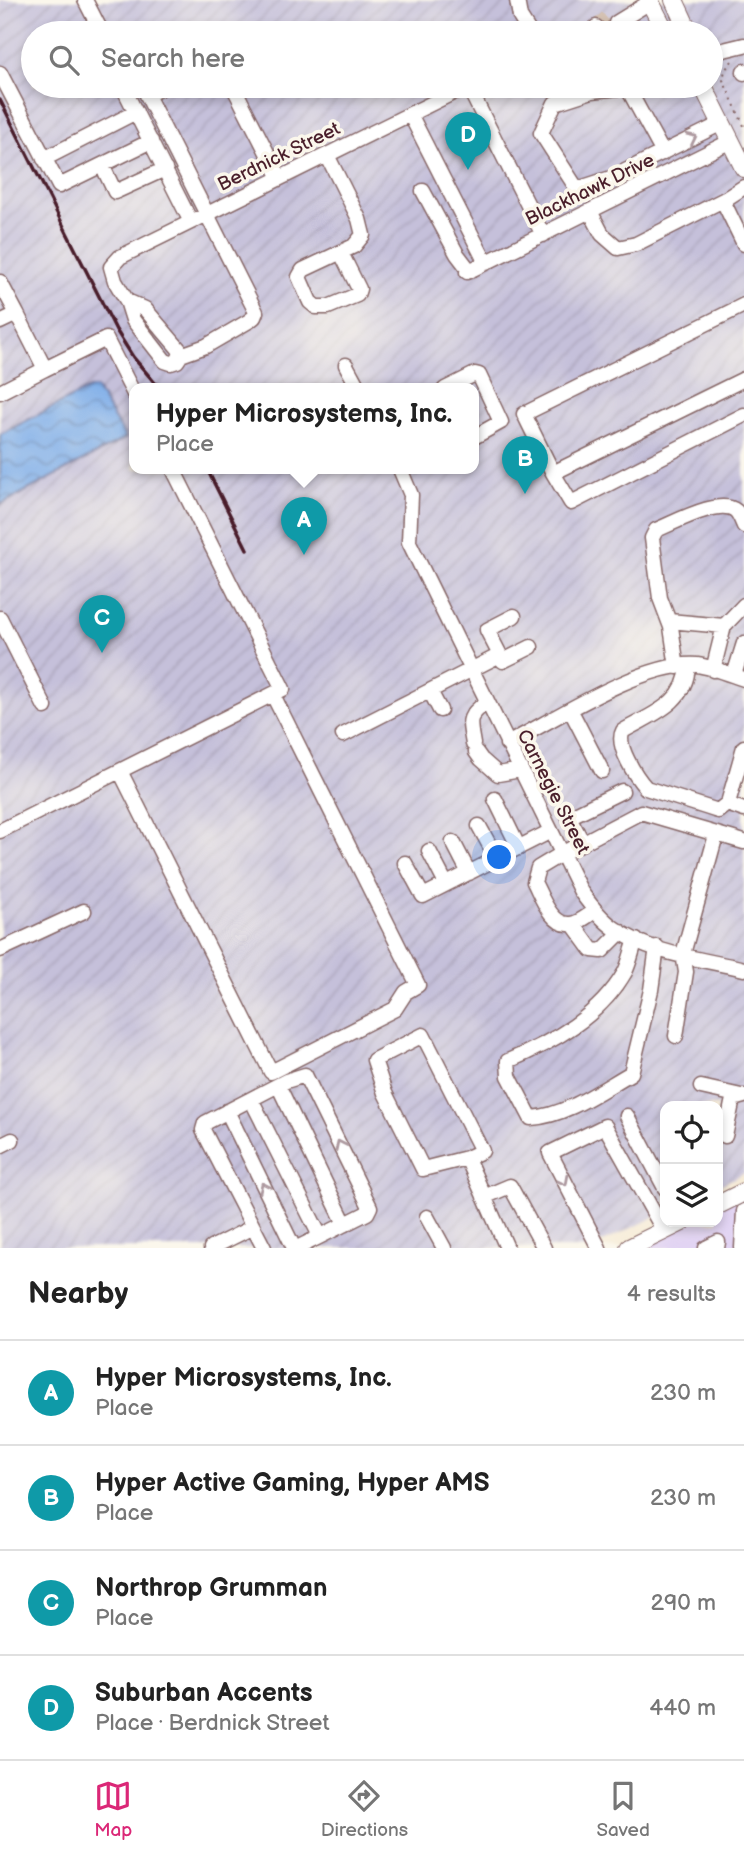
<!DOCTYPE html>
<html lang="en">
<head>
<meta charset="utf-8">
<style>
	:root { --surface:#fff; --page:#f2f2f2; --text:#222; --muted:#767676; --line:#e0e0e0; --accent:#db2777 }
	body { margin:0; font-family:"Balsamiq Sans",sans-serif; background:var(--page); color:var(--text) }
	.controls { position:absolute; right:21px; bottom:21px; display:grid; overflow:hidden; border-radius:14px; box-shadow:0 4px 10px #0003 }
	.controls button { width:63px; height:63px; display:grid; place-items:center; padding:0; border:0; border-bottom:2px solid var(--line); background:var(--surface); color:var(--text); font:35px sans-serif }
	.you { position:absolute; left:500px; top:858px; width:24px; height:24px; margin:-18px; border:5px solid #fff; border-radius:50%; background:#1a73e8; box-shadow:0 0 0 10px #1a73e833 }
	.badge { display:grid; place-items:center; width:46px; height:46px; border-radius:50%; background:var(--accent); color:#fff; font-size:23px; font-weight:700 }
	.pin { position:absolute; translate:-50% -58px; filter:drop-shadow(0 2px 4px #0008) }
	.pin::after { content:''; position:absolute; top:37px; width:24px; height:21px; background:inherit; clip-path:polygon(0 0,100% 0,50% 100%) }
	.popup { position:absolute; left:129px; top:383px; width:350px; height:91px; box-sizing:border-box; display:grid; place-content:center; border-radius:14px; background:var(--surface); filter:drop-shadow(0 2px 5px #0005); font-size:23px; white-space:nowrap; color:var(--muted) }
	.popup b { font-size:26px; color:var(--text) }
	.popup::after { content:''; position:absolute; left:50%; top:100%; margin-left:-14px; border:14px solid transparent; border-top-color:var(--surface) }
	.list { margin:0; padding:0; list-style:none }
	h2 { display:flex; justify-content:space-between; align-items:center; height:91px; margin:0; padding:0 28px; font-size:30px }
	h2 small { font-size:23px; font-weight:400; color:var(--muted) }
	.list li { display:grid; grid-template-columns:46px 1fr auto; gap:21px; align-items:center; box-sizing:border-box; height:105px; padding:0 28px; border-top:2px solid var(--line) }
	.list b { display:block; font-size:26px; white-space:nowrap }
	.list p { margin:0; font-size:23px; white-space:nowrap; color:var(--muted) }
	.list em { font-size:23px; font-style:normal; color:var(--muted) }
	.icon { flex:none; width:38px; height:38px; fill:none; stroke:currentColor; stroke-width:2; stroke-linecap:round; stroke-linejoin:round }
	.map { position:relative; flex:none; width:744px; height:1248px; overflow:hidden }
	.search { position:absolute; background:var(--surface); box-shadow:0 4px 10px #0003; left:21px; right:21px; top:21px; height:77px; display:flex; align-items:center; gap:18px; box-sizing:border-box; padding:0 24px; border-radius:38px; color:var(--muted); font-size:26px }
	.sheet { height:511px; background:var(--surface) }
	nav { display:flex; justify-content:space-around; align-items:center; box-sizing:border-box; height:98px; border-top:2px solid var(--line); background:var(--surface); font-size:19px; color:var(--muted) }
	nav a { display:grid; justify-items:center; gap:4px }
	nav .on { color:var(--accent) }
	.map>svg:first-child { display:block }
	.built { fill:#e2d4f3 }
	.industrial { fill:url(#industrial-furrows); fill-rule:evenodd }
	.water { fill:url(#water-waves); stroke:#64668a; stroke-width:2 }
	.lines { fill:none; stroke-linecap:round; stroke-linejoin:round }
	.minor-tunnel { stroke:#d4c1b2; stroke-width:14; stroke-dasharray:14 7; stroke-linecap:butt }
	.minor-casing { stroke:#866666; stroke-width:17 }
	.major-casing { stroke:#866666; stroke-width:20 }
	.path { stroke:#866666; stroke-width:2; stroke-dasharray:2 5; stroke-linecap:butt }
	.minor { stroke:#fff; stroke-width:14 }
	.major { stroke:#fff; stroke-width:18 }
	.rail { stroke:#4a1f2b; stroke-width:3.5 }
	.oneway { stroke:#ae9aa0 }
	.labels { text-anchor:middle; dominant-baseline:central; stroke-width:7; stroke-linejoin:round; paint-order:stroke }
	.street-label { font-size:19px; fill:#4a1f2b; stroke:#fbf7ec }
</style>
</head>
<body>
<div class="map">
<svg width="744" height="1248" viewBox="0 0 744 1248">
	<defs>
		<pattern id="industrial-furrows" width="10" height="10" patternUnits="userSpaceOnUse" patternTransform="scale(1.75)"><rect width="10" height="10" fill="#c5c0da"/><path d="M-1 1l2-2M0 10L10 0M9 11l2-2" fill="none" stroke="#aba5bb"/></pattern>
		<pattern id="water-waves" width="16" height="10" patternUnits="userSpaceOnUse" patternTransform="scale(1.75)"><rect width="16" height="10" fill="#7eade9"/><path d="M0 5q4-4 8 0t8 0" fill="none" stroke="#698cbd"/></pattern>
	</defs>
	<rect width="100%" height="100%" fill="#fbf7ec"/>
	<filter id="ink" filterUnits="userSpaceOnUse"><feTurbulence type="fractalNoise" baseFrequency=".0143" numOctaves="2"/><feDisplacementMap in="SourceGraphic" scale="14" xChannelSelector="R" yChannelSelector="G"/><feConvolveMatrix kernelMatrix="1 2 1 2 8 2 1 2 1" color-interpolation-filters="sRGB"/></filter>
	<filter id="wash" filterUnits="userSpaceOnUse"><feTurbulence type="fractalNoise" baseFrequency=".00686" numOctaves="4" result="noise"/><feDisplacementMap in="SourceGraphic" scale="28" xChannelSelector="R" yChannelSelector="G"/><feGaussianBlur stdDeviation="1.57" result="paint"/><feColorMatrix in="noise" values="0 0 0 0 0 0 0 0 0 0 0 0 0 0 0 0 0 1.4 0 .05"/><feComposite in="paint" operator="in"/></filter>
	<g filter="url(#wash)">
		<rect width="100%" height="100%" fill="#f6ead4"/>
		<path class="built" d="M744,1192L742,1248H629L683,1222H718V1205Z"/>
		<path class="industrial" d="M0,0H744V1173L718,1186V1106H665V1212L590,1248H0ZM33,33H711V86H33ZM134,389H474V469H134Z"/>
		<path class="water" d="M90,388H96L126,438L0,505V434Z"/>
	</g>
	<g filter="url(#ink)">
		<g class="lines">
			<path class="minor-tunnel" d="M596,27L610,15
				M618,33L623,30"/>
			<defs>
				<path id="minor" d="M85,0L102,33
					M517,0L520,17L530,33
					M616,23L650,2
					M591,33L596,27
					M711,53L744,45
					M744,71V73
					M0,73L59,186L151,141
					M124,86L125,91L191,222
					M165,86L147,95L256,312L254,317L249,321L206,346L181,355
					M233,86L280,178
					M468,86L543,235
					M410,114L486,263
					M663,153L627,87L592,91L555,103L541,133L577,189L611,178L722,123
					M327,155L359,219L363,235L354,246L303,270L299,277L310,302L316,307H328L357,295L359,289L341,253
					M44,159L136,112
					M102,165L115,192L165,169
					M744,187L727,198L725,205L744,244
					M423,191L457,254L470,271
					M590,211L602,234L618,248L636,244L727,198
					M467,272L731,141
					M0,282L17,314L0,322
					M127,301L145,309L179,349L181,355L177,361L171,363L165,361L133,320L127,301L115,281L111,267L120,257L467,86
					M744,305L524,414L553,473L744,379
					M17,314L45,369L106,339L134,394
					M346,365L359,389
					M445,389L475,374L479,375L501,422L474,437
					M0,392L45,369
					M400,469L411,495L409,542L581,892C591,906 601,919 614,928C650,954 702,959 744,969
					M553,473L571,503L744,415
					M0,618L45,707
					M669,621L724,626
					M500,655L487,630L514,616
					M688,666C686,704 652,714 623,731C615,745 636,777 646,788L718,811L728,803L744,747
					M677,667L671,627L660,598L652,538L656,530C674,523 720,497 736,511C740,515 742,522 744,526
					M713,670L724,626L744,605
					M734,675L744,643
					M430,691L440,710
					M571,711L602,771
					M343,735L500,655L503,661L531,647
					M473,744C469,720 466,717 487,702
					M507,744C555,719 644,661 697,665C712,667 729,674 744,679
					M476,752L481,759L498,774L521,770
					M120,771L271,1072L395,1009L406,992L418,985L273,695
					M495,799L519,848
					M727,804L744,810
					M479,826L497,859
					M0,831L283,689L173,469
					M453,842L469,873
					M583,843L569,817L622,791
					M429,851L446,884
					M405,863L423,896L551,831
					M595,911C588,915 578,924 570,924C551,926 541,895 534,882L538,868L563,853L641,812L744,842
					M573,924L592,950L602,951L621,932
					M636,940C632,950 630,962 625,972C600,1016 553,1042 508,1061L509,1076L531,1118C566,1116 601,1090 631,1073L651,990L657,947
					M0,950L84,911
					M676,1036L686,972L683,954L716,835
					M278,1085L345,1224
					M701,1087L741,1096
					M251,1099L320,1236
					M227,1111L294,1248
					M627,1116L665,1188
					M725,1136L733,1099L744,1096
					M0,1146L12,1140
					M467,1158L423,1169L385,1093L374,1060L423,1035L482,1151L467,1158L507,1248
					M484,1197L510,1186L544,1248
					M427,1217L444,1248
					M211,1248L253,1227
					M264,1248L203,1130L205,1123L286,1081L305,1075L370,1207L367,1213L297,1248
					M599,1248L550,1153L605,1126L664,1231
					M706,1248L718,1242L717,1248
					M742,1248L744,1211"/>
				<path id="major" d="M649,0L666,33
					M674,0L686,26L687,33
					M703,86L744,168
					M718,1205L744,1192
					M629,1248L682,1222"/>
			</defs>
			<use href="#minor" class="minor-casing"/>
			<use href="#major" class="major-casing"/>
			<path class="path" d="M732,61L725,70L723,80L744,126"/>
			<use href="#minor" class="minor"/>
			<use href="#major" class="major"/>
			<path class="rail" d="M0,100L116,330L133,357L160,389
				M207,469L247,549"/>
		</g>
		<defs><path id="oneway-chevron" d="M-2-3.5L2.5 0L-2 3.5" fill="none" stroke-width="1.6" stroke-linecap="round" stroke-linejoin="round" transform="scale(1.75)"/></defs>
		<g class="oneway">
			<use href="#oneway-chevron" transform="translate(692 138) rotate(-26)"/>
			<use href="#oneway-chevron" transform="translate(340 1145) rotate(-116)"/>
			<use href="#oneway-chevron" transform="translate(564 1181) rotate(63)"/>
			<use href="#oneway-chevron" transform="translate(264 1187) rotate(-116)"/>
		</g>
	</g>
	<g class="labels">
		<g class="street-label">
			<text transform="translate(279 157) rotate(-26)">Berdnick Street</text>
			<text transform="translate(590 190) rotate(-26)">Blackhawk Drive</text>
			<text transform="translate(553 792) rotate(63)">Carnegie Street</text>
		</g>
	</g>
</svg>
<div class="controls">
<button><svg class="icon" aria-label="locate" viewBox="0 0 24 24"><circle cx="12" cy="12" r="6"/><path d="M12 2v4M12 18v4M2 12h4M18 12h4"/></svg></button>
<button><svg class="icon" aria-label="layers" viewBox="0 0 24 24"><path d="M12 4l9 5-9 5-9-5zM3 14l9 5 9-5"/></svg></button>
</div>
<div class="you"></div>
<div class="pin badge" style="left:304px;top:555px;background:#0f9aa8">A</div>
<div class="popup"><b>Hyper Microsystems, Inc.</b>Place</div>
<div class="pin badge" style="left:525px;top:494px;background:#0f9aa8">B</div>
<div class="pin badge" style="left:102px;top:653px;background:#0f9aa8">C</div>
<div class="pin badge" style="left:468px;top:170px;background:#0f9aa8">D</div>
<div class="search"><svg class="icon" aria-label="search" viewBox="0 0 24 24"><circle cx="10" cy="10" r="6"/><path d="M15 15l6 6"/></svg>Search here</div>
</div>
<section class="sheet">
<h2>Nearby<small>4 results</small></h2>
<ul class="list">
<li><span class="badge" style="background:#0f9aa8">A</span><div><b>Hyper Microsystems, Inc.</b><p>Place</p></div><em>230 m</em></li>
<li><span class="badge" style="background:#0f9aa8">B</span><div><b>Hyper Active Gaming, Hyper AMS</b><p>Place</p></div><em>230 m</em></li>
<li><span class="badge" style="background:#0f9aa8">C</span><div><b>Northrop Grumman</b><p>Place</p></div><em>290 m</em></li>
<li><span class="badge" style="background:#0f9aa8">D</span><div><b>Suburban Accents</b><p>Place · Berdnick Street</p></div><em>440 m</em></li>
</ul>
</section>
<nav>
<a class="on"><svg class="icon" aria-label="map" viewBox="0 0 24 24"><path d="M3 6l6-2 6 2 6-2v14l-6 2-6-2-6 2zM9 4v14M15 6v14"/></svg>Map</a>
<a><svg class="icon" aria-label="directions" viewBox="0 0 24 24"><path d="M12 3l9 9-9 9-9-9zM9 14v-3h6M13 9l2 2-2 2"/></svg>Directions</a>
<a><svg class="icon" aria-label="saved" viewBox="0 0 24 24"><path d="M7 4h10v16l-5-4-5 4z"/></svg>Saved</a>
</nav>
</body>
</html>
